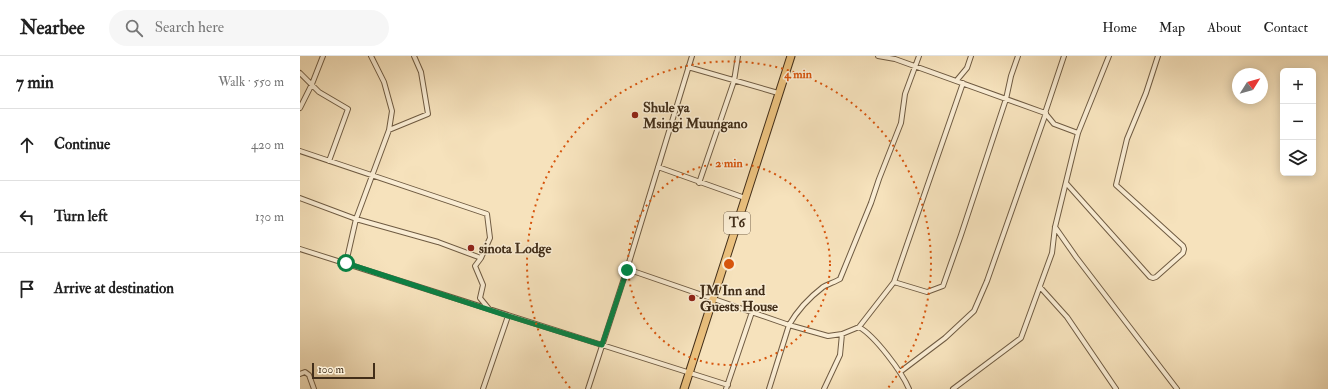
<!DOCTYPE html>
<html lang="en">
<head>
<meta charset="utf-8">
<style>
	:root { --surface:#fff; --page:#f6f6f6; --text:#222; --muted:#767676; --line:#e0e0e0 }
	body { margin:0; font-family:"IM FELL Double Pica",serif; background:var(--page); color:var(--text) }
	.controls { position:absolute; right:12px; top:12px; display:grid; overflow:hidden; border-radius:6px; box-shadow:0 2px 10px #0003 }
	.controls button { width:36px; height:36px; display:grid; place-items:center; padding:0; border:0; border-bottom:1px solid var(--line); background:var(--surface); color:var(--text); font:20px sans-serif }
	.compass { position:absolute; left:932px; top:12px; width:36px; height:36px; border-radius:50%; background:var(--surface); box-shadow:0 2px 10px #0003; rotate:53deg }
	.scale { position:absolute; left:12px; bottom:10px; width:63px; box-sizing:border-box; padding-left:4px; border:2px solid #422e19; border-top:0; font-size:11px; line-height:14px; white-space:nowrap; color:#422e19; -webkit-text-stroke:3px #f9ecd3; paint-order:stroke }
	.stop { position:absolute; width:12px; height:12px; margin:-9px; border:3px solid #0b8043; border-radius:50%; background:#fff }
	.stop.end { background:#0b8043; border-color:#fff; box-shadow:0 1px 4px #0008 }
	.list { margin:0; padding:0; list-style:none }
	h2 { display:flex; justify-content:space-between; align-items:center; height:52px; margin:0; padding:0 16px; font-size:17px }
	h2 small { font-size:13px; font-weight:400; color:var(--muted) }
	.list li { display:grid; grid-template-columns:26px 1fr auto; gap:12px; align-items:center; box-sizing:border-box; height:72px; padding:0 16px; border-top:1px solid var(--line) }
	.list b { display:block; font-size:15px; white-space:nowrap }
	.list em { font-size:13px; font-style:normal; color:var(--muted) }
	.icon { flex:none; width:22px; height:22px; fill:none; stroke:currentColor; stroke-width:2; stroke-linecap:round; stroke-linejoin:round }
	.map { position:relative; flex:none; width:1028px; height:333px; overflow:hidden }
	header { display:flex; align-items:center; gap:24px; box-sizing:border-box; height:56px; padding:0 20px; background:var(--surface); border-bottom:1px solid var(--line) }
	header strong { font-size:19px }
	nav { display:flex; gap:22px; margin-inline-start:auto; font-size:14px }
	.search { width:280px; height:36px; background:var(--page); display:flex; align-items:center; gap:10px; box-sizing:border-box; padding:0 14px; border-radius:22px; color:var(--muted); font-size:15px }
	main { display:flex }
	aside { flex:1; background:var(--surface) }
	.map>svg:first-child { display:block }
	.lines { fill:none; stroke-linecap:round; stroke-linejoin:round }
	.minor-casing { stroke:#6f5b42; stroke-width:6 }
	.trunk-casing { stroke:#422e19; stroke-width:9 }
	.minor { stroke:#f9ecd3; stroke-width:4 }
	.trunk { stroke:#ebc17e; stroke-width:7 }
	.route { stroke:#0b8043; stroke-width:5 }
	.ring { fill:none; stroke:#d7550d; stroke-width:2; stroke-dasharray:2 4 }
	.poi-dot { fill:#8f2418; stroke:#f9ecd3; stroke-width:1.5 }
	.labels { text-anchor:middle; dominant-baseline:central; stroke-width:3; stroke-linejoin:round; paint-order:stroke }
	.shield { fill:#f9ecd3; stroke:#796751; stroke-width:1 }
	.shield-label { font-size:13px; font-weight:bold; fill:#422e19 }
	.poi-label { font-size:14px; font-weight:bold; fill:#422e19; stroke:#f9ecd3; text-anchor:start }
	.centre { fill:#d7550d; stroke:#f9ecd3; stroke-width:2 }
	.ring-label { font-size:12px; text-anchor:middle; font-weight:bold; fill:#d7550d; stroke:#f9ecd3; stroke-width:3; stroke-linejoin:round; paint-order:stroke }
</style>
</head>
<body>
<header>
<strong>Nearbee</strong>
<div class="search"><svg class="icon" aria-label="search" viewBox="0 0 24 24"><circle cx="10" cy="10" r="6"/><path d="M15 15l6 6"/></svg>Search here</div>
<nav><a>Home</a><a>Map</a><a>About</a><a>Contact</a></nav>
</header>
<main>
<aside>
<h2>7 min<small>Walk · 550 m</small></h2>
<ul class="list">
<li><svg class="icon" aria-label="ahead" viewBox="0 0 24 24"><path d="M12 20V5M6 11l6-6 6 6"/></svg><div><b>Continue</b></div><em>420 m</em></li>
<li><svg class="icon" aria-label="left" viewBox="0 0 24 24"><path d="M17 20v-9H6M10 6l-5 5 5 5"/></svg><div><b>Turn left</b></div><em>130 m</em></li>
<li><svg class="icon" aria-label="arrive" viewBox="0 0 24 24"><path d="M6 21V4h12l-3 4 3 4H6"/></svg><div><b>Arrive at destination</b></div></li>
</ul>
</aside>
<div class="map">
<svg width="1028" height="333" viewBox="0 0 1028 333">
	<rect width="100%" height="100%" fill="#f6e2bc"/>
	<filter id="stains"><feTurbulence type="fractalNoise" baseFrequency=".005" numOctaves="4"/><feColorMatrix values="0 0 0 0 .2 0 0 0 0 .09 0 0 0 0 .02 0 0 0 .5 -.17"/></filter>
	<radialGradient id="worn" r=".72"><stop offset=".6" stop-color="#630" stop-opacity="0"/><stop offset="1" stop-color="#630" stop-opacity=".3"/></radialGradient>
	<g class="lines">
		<defs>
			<path id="minor" d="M578,0L595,3L745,57L754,68L778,77
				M388,11L478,37
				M0,17L19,36L48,53L29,105
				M657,24L667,12L671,0
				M0,52L12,28L23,0
				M745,57L764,0
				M89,74L128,58L121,16L114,0
				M0,95L187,158L190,182L181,202L175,210L183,229L180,242L189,253
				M358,111L445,142
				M399,127L434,25L438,0
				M766,127L850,221L853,222L856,221L883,197L884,193L883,190L816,129L827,83L846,37L858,0
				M0,142L56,163L138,186L181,202
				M755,171L776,201L877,333
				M0,193L428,329
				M46,207L56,163L89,74L92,55L84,26L71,0
				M327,213L489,269L528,280L542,278L559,271C575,280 602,316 609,333
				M594,226L627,236L643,230L661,179L706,43L711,20L718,0
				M740,231L767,261L816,333
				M559,271L594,226L663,27
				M600,316L645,282L674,255L687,225L746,57
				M0,318L5,316L9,319L14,333
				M183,333L208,260
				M288,333L327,213L392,0
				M426,333L452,256
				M469,333L489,269C497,255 510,241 523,231C528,228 535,226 540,223L571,147L579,123L601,67L605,38L619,0
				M524,333L540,299L542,278
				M653,333L721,282L752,197L755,171L778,77L809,0"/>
			<path id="trunk" d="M384,333L491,0"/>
		</defs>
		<use href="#minor" class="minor-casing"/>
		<use href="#trunk" class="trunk-casing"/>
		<use href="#minor" class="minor"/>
		<use href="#trunk" class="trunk"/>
	</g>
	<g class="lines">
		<path class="route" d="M46,207L208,260L302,289L327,214"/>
	</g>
	<g class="ring">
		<circle cx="429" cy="208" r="101"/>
		<path d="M270 332A202 202 0 1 1 588 332"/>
	</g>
	<g class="poi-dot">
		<circle cx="335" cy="59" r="4"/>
		<circle cx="171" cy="192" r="4"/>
		<circle cx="392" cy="242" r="4"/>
	</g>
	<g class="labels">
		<rect class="shield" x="424" y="156" width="26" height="22" rx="3"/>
		<g class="shield-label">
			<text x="437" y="167">T6</text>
		</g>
		<g class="poi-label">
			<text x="343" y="51">Shule ya<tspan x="343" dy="16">Msingi Muungano</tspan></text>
			<text x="179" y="192">sinota Lodge</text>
			<text x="400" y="234">JM Inn and<tspan x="400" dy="16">Guests House</tspan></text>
		</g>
	</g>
	<circle cx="429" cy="208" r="6" class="centre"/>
	<g class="ring-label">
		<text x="498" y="22">4 min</text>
		<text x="429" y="111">2 min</text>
	</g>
	<rect width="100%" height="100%" filter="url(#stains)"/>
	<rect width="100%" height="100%" fill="url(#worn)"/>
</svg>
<div class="controls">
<button>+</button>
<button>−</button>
<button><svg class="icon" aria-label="layers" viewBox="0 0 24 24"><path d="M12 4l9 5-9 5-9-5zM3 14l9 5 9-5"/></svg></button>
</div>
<svg class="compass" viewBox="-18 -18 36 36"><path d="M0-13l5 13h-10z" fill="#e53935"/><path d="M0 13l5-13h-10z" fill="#767676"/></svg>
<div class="scale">100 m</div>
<div class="stop" style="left:46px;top:207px"></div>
<div class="stop end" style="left:327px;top:214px"></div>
</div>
</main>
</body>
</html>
